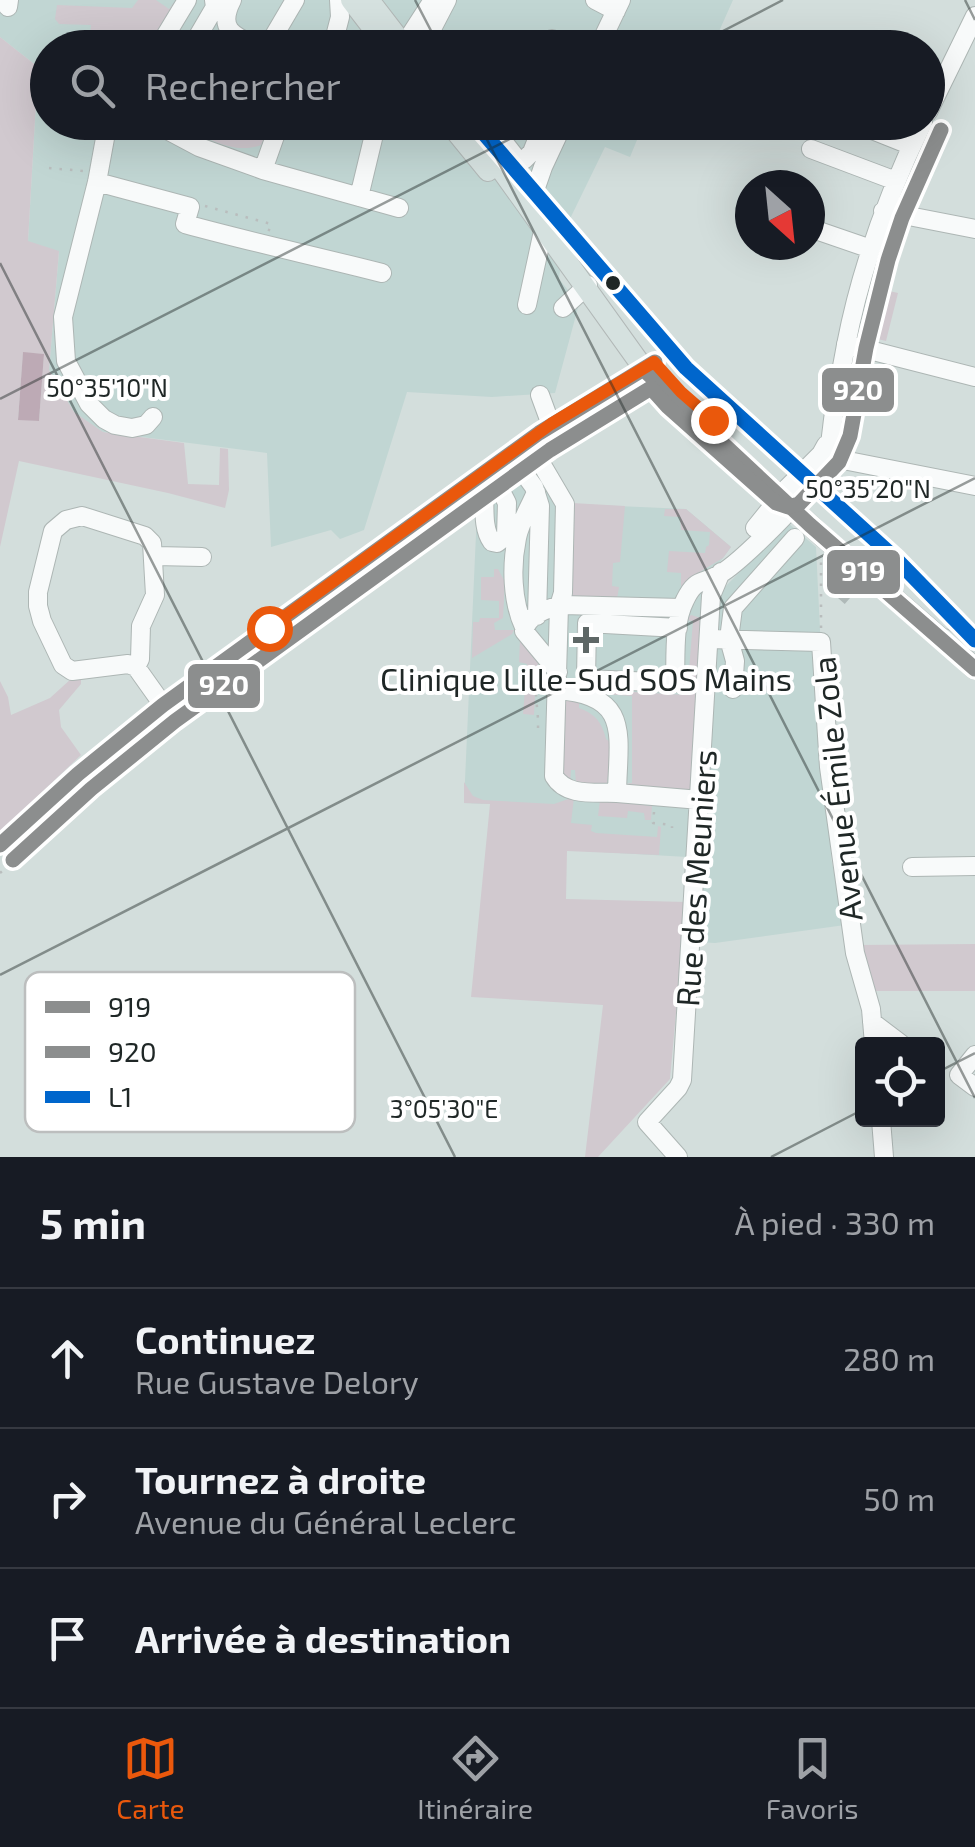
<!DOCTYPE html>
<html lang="fr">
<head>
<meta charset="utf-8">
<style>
	:root { --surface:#171b24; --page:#242831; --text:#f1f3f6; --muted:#9ea1a6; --line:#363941; --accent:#ea580c }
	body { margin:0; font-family:"Exo 2",sans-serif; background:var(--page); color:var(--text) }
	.controls { position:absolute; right:30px; bottom:30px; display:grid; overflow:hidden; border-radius:10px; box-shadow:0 10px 40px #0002 }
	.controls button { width:90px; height:90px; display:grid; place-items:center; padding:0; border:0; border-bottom:2px solid var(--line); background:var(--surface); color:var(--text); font:50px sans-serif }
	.compass { position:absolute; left:735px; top:170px; width:90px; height:90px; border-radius:50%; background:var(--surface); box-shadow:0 10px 40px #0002; rotate:153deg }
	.stop { position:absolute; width:30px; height:30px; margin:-22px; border:8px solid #ea580c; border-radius:50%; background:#fff }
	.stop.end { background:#ea580c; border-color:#fff; box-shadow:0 2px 10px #0008 }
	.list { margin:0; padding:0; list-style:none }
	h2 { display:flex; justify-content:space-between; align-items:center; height:130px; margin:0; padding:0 40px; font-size:42px }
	h2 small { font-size:32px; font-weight:400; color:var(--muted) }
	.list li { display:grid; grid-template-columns:65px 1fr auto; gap:30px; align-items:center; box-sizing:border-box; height:140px; padding:0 40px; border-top:2px solid var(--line) }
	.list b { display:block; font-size:38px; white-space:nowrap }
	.list p { margin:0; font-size:32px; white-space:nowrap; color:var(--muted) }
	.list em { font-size:32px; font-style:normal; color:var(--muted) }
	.icon { flex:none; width:55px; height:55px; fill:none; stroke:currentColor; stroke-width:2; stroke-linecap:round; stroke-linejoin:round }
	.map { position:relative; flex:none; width:975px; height:1157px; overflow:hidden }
	.search { position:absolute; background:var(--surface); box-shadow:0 10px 40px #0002; left:30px; right:30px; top:30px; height:110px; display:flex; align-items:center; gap:25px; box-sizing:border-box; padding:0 35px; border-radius:55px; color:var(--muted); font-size:38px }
	.sheet { height:550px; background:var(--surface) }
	nav { display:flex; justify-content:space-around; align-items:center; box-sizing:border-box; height:140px; border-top:2px solid var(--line); background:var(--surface); font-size:28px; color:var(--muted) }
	nav a { display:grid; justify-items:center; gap:5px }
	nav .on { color:var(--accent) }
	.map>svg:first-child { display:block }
	.built { fill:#c1d6d3 }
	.green { fill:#d1c9cf; fill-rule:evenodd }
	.water { fill:#bdaab5 }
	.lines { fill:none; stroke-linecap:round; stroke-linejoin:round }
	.minor-tunnel { stroke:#afb9b8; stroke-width:18; stroke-dasharray:18 9; stroke-linecap:butt }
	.minor-casing { stroke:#adb6b4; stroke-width:20 }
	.major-casing { stroke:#b2b8b7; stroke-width:22 }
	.path { stroke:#b9bdbd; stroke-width:2.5; stroke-dasharray:2.5 8; stroke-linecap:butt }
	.minor { stroke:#f8fafa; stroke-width:18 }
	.major { stroke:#d5e1df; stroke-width:20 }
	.bus-1-casing { stroke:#fff; stroke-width:22 }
	.bus-2-casing { stroke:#fff; stroke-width:22 }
	.bus-3-casing { stroke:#fff; stroke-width:22 }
	.bus-1 { stroke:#8c8e8e; stroke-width:15 }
	.bus-2 { stroke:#8c8e8e; stroke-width:15 }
	.bus-3 { stroke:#06c; stroke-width:15 }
	.route { stroke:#ea580c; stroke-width:12 }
	.ticks { fill:none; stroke:#1f2726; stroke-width:2.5; stroke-opacity:0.45 }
	.bus-dot { fill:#1f2726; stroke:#fff; stroke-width:4 }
	.poi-dot { fill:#5e6766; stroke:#fff; stroke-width:4 }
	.labels { text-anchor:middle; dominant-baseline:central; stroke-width:8; stroke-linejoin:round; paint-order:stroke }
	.poi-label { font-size:32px; fill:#1f2726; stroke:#fff }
	.street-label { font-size:32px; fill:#1f2726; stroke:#fff }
	.key { fill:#fff; stroke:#bcbebe; stroke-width:2.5 }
	.key-label { font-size:28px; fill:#1f2726 }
	.ticks-label { font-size:25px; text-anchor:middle; fill:#1f2726; stroke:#fff; stroke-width:8; stroke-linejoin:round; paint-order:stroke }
	.line-badge { stroke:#fff; stroke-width:4 }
	.badge-label { font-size:28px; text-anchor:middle; font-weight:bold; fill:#fff }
</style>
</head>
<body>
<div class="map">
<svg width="975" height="1157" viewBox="0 0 975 1157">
	<rect width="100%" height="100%" fill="#d3dedc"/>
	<path class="built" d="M0,0H733L712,47H703L682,40L678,48H48V122L644,123L630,157L605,147L565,229L559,279L579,304L555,393L492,397L407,392L364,530L340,539L331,530L271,547L267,453L103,432L74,413L49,370L59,252L28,242L38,67L0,37Z
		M539,444L572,504L686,509L731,547L704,584L687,857L567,850L570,807L464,803L478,489Z
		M788,523L816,547L831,858L845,925L715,943L699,942L720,592Z"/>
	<path class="green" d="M138,0H156L169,9L176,0H182L154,47H89L91,25L59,24L55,19L57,5L132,8Z
		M0,37L38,67L28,241L59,251L49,370L74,412L103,432L184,443L188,484L219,485L220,448L228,449L229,490L225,508L168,493L19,461L0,547ZM23,353L44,354L39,421L18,419Z
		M177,123H274L261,145C231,156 203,135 177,123Z
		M872,287L898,293L886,341L869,337L863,327Z
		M572,503L625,506L620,562L613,563L612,586L619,587L617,599L565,596L569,505Z
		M665,509H686L731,547L723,558L698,573L684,590L681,588V573L667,572L669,551L705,553L706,547L709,545L710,532L681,530L680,517L664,516Z
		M494,569H498L505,582L503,618L494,623L495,630H514L512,634L472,658L473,622H479L480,618H499V601L481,600V577H494Z
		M691,615L701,618L692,789L687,793L629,789L624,784L632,783V696L603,694L600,697V690L687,695L693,621L686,620Z
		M520,639L539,662L530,681L535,697L534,715L523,714L527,664L519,662Z
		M81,677V684L59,710L61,727L81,755L0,832V681L8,697L11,715L50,698L72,678Z
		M560,698L579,700V708C596,714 602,723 606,739L610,742C613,750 607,775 607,787L576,783L575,770H571L570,786L557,769Z
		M464,782L473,796L483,800L554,804L574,797L571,823L592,825L591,831L596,833L657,837L658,826L661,827L659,855L567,851L566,899L686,902L670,1079L598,1157H585L603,1005L471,997L490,804L464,803Z
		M600,800L652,806L651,820H645L644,813L628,811L627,818L598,816Z
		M975,944V991H874L857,945Z"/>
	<path class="water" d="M23,352L44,354L39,421L18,420Z"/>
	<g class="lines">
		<path class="minor-tunnel" d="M838,598L854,580"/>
		<defs>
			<path id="minor" d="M232,0C217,29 233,36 258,47L272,39L295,0
				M595,0L616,11
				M8,7L9,0
				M158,48L187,0
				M191,48L215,7L214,0
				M332,48L340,17L339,0
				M402,48L433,0
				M422,48L447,0
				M543,48L552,39
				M598,48L621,0
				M928,112L975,16
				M108,122L97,182L63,317L66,361L89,404L104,419L115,425L132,428L146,425L153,417
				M152,122L199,147L263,170L399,208
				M503,122L499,136L517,159L524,160L532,152L544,122
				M852,122L912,146
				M811,149L896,181
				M263,170L280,122
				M97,182L190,207L185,224C250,242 316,256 382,273
				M359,197L377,122
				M883,211L975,229
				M810,228L871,249
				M527,305L543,231L535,210L533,196L543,167L564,122
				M563,308L588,285
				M846,344L975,377
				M540,395L551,425
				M528,441L565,504L563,593L559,606L554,776C566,797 595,792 617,793
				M510,454L534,487L540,506L537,616
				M828,457L975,486
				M482,474C488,495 479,524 492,542L497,543L506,536L507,503L490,469
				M755,528L788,487L821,454L826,445
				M155,556L202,557
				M524,627C512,601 511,566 517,538C520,522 530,507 536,492
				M678,628L587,623L586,679L675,683C676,657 673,623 685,600C696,577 702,585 720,574C741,562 810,493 821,472C829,458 830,444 832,428C835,400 841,373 846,345C861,267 888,194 923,122
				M709,639L821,642L829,767L855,953L871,1009L874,1044
				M136,667L140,659L141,626L155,595L152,543L145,536L82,516L66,520L53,531L38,592V606L42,621L63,665L72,671L128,664L136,667L163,705
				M558,672L524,631C528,615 548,608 563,605L681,608
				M733,689L735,661L729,639L733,608L795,538
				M557,690C632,695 618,736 617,793L700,800
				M0,845L78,774L163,705L539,433L655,362
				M912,867L975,866
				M872,1022L901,1044
				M975,1055L959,1075L975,1087
				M881,1120L884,1157
				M678,1157L647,1122L678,1088L682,1080L711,596L721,572"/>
			<path id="major" d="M351,0L388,48
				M369,0L406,48
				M448,122L488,171
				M467,122L649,376L821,535L953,649
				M944,639L975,669"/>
		</defs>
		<use href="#minor" class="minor-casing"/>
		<use href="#major" class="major-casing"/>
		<path class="path" d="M49,168L83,171
			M205,206L271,224L268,233
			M821,628V556
			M538,728C539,709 532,688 539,671
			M654,812L653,823L672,825V828
			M0,873L22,853V846"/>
		<use href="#minor" class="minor"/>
		<use href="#major" class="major"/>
		<defs>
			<path id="bus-1" d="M644,370L810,525L975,669
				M0,845L78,774L163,705L539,433L655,362"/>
			<path id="bus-2" d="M13,860L91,789L175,721L550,450L651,388L668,407L776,503L788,507L799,504L839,462L850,436L866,348L888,260L902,218L941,130"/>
			<path id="bus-3" d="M474,122L686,368L896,559L975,640"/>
		</defs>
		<use href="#bus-1" class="bus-1-casing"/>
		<use href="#bus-2" class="bus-2-casing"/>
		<use href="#bus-3" class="bus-3-casing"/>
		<use href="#bus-1" class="bus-1"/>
		<use href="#bus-2" class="bus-2"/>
		<use href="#bus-3" class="bus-3"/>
	</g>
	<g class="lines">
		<path class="route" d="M269,628L551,424L654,362L681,392L713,420"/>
	</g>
	<path class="ticks" d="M415,0L440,48M965,0L975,20M690,48L783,0M478,122L975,1098M0,263L455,1157M0,399L543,122M0,975L975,478M938,1072L975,1053M771,1157L862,1110"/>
	<circle class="bus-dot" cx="613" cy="283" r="9"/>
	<path class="poi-dot" d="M581 625h10v10h10v10h-10v10h-10v-10h-10v-10h10z"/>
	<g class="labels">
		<g class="poi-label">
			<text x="586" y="678">Clinique Lille-Sud SOS Mains</text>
		</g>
		<g class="street-label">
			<text transform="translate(836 789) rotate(-96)">Avenue Émile Zola</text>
			<text transform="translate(695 878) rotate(-86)">Rue des Meuniers</text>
		</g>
	</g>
	<rect x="25" y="972" width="330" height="160" rx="15" class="key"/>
	<rect x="45" y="1001" width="45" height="12" fill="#8c8e8e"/>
	<rect x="45" y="1046" width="45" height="12" fill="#8c8e8e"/>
	<rect x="45" y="1091" width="45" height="12" fill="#06c"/>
	<g class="key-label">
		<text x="108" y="1017">919</text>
		<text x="108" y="1062">920</text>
		<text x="108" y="1107">L1</text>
	</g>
	<g class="ticks-label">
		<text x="107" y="397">50°35'10"N</text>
		<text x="868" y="498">50°35'20"N</text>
		<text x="444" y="1118">3°05'30"E</text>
	</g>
	<g class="line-badge">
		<rect x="820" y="366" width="76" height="48" rx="10" fill="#8c8e8e"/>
		<rect x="825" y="548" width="77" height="48" rx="10" fill="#8c8e8e"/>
		<rect x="186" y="662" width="76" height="48" rx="10" fill="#8c8e8e"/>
	</g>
	<g class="badge-label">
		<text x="858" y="400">920</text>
		<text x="863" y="581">919</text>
		<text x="224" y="695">920</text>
	</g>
</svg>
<div class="controls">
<button><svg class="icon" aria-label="locate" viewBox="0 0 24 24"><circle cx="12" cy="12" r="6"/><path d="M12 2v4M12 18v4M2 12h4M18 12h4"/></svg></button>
</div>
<svg class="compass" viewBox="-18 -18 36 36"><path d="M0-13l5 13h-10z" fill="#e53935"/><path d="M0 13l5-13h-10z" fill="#9ea1a6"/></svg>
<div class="stop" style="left:269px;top:628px"></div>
<div class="stop end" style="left:713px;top:420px"></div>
<div class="search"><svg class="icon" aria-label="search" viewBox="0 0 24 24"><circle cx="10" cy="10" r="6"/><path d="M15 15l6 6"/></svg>Rechercher</div>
</div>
<section class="sheet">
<h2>5 min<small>À pied · 330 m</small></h2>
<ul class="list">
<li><svg class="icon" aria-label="ahead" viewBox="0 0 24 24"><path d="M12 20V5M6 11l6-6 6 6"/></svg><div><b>Continuez</b><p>Rue Gustave Delory</p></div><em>280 m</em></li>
<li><svg class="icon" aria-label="right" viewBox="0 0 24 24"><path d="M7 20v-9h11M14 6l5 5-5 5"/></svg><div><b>Tournez à droite</b><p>Avenue du Général Leclerc</p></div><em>50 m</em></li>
<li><svg class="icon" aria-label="arrive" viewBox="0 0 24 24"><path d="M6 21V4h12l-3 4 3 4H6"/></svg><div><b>Arrivée à destination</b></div></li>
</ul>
</section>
<nav>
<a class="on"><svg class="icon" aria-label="map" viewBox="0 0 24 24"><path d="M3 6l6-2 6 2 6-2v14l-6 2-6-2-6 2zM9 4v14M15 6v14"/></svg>Carte</a>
<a><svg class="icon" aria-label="directions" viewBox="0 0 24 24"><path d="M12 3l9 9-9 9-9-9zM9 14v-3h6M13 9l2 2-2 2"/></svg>Itinéraire</a>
<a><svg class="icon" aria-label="saved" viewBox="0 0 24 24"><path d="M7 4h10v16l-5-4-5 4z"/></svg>Favoris</a>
</nav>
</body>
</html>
